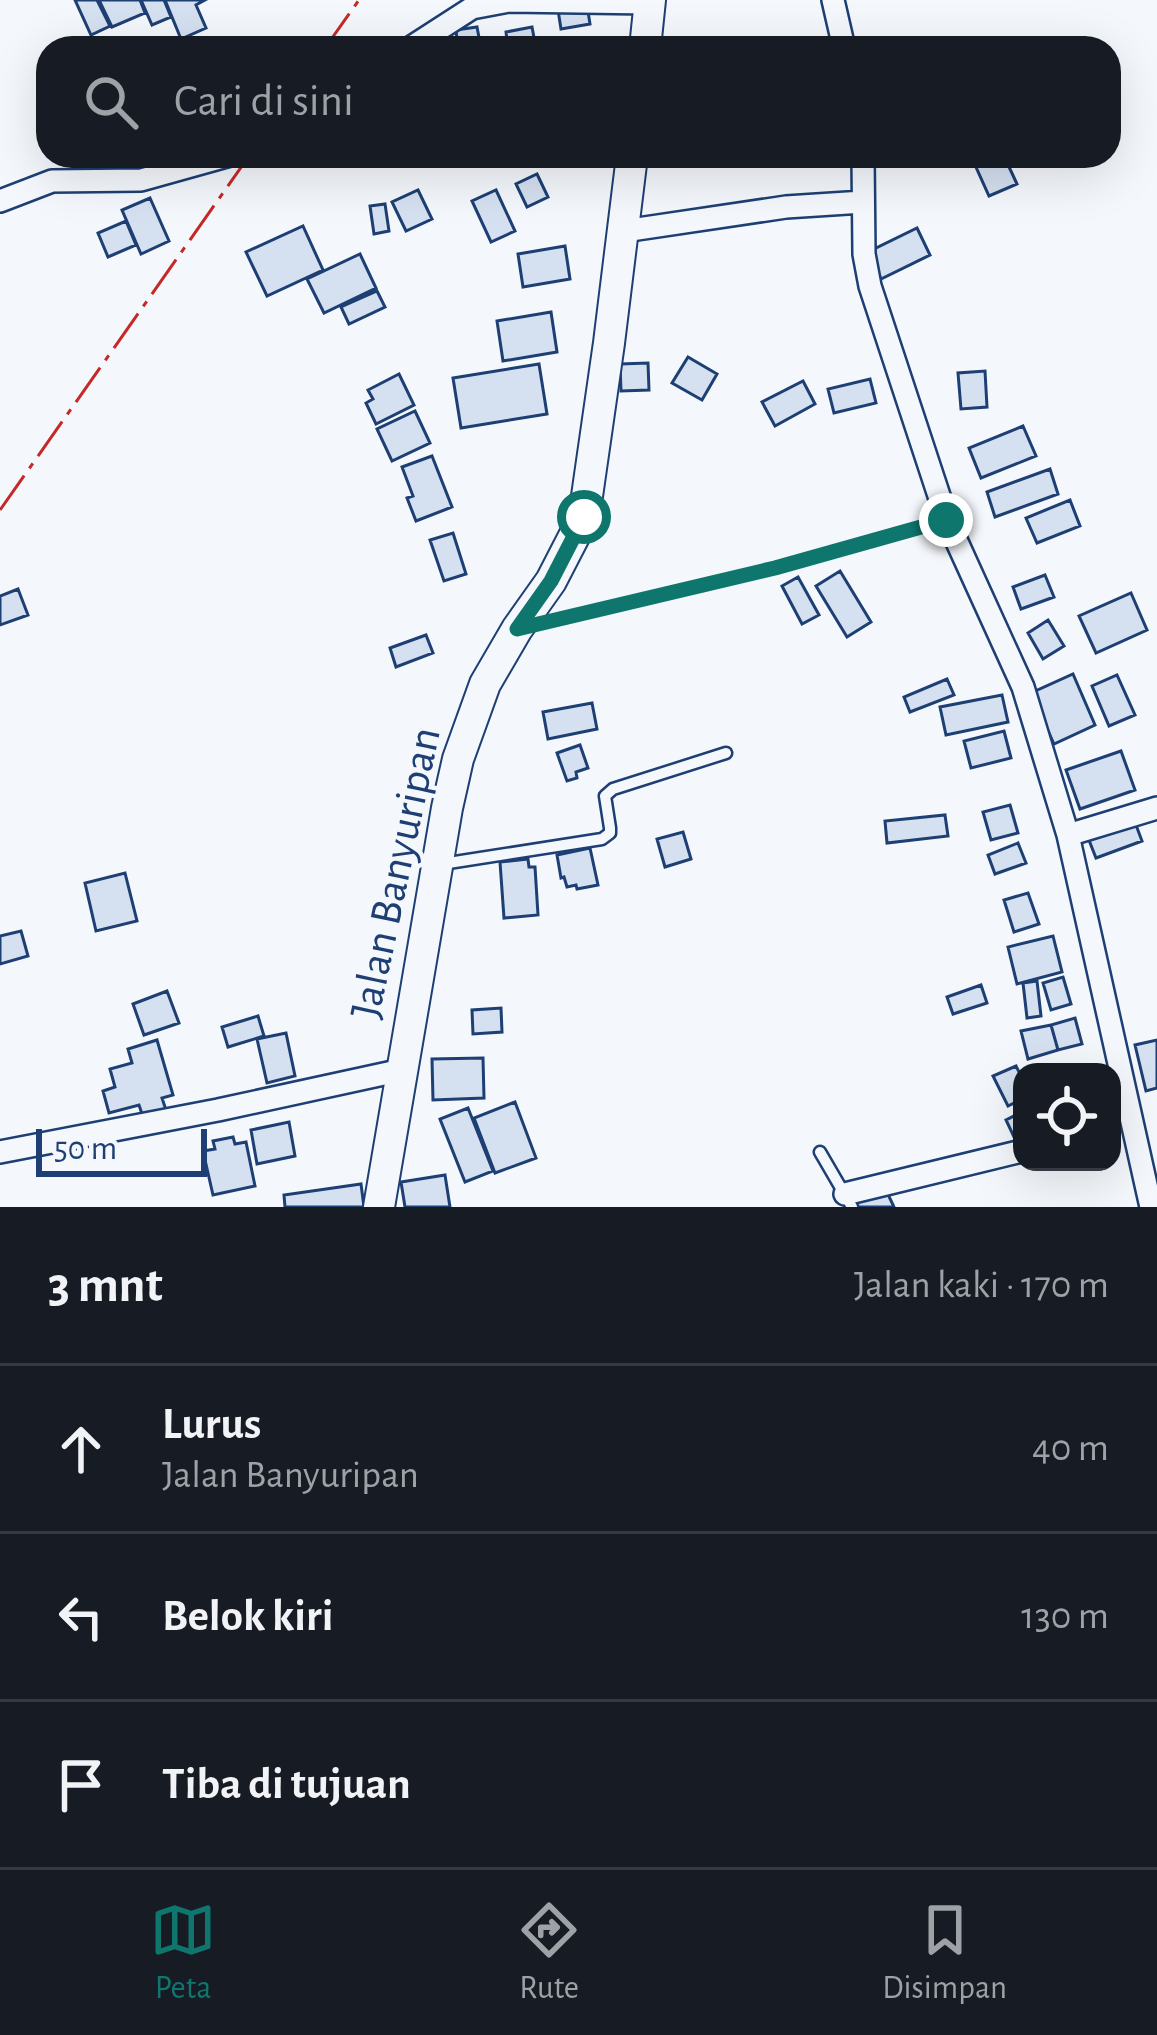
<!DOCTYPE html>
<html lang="id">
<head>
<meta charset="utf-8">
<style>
	:root { --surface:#171b24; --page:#20242c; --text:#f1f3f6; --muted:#9ea1a6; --line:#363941; --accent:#0f766e }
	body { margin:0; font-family:"Alegreya Sans",sans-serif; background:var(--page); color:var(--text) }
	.controls { position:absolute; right:36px; bottom:36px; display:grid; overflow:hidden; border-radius:24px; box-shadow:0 12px 48px #0002 }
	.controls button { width:108px; height:108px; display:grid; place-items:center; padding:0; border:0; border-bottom:3px solid var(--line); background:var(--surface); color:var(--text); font:60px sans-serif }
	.scale { position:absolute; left:36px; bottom:30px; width:171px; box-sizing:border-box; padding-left:12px; border:6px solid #1d3f73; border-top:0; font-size:33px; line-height:42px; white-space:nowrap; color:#1d3f73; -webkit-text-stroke:9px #f4f7fb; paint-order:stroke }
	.stop { position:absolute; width:36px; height:36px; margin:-27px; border:9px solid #0f766e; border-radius:50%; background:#fff }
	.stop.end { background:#0f766e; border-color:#fff; box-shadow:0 3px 12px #0008 }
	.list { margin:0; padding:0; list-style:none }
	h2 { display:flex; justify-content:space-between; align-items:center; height:156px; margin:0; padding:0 48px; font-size:51px }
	h2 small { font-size:39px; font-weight:400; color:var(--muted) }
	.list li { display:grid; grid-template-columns:78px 1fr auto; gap:36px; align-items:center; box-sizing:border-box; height:168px; padding:0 48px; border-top:3px solid var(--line) }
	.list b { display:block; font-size:45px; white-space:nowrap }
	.list p { margin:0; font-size:39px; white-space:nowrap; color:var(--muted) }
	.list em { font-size:39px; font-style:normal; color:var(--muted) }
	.icon { flex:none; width:66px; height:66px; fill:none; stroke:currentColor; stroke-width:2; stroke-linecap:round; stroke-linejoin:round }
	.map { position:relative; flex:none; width:1157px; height:1207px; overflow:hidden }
	.search { position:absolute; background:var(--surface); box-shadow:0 12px 48px #0002; left:36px; right:36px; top:36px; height:132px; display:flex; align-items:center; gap:30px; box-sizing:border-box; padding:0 42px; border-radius:36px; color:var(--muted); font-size:45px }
	.sheet { height:660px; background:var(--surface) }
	nav { display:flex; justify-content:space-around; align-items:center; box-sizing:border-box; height:168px; border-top:3px solid var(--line); background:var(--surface); font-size:33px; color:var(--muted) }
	nav a { display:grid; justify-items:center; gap:6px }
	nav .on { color:var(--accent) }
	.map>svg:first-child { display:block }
	.building { fill:#d5e0f0; stroke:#1d3f73; stroke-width:3 }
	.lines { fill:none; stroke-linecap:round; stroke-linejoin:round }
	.lane-casing { stroke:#1d3f73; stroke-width:15 }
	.street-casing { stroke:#1d3f73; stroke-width:26 }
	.secondary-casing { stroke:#1d3f73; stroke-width:34 }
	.path { stroke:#5e769c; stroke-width:4.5; stroke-dasharray:9 6; stroke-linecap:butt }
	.lane { stroke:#f4f7fb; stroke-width:10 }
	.street { stroke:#f4f7fb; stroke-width:21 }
	.secondary { stroke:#f4f7fb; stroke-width:30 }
	.power { stroke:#c62828; stroke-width:3; stroke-dasharray:42 9 6 9; stroke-linecap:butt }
	.route { stroke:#0f766e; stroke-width:15 }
	.labels { text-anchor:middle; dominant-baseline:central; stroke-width:9; stroke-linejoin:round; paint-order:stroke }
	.street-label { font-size:45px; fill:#1d3f73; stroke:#f4f7fb }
</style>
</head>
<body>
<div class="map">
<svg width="1157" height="1207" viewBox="0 0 1157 1207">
	<rect width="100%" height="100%" fill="#f4f7fb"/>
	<path class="building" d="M75,0H97L110,26L91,35Z
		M99,0H140L145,13L112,27Z
		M141,0H164L171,17L152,25Z
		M165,0H205L196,5L206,28L181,39Z
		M587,5L590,24L561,29L558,10Z
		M477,27L481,48H458L456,30Z
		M532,27L536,48H508L506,32Z
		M971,156H1004L1017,184L989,196Z
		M537,174L548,197L527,207L516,184Z
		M418,190L432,219L406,231L392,202Z
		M496,190L515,231L491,242L472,201Z
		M150,198L169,241L141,254L122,210Z
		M385,204L389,231L374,234L370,206Z
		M126,221L136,245L108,257L98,233Z
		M303,226L323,270L267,296L246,252Z
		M917,228L930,255L881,279L868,252Z
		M565,246L570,279L523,287L518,254Z
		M360,254L376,288L324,313L307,279Z
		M377,291L385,307L349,324L341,307Z
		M551,312L557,352L503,361L497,321Z
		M688,357L717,374L702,400L672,383Z
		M648,363L649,390L621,391L620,364Z
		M539,364L547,414L461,428L453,378Z
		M985,371L987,407L961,409L958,373Z
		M399,374L414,405L376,424L366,403L373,399L368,390Z
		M870,379L876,403L834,413L828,389Z
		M803,381L815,404L775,426L762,402Z
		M415,411L430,443L392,461L377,429Z
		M1023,426L1036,456L981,478L969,448Z
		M432,456L452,507L416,521L407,498L413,496L402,467Z
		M1050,469L1058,494L995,517L987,492Z
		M1070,500L1080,526L1037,543L1026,518Z
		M453,533L466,574L444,581L430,540Z
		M840,571L871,622L847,637L816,586Z
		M1045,575L1054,597L1021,609L1013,587Z
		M798,577L819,615L802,624L782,586Z
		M18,589L28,615L0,625V596Z
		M1131,593L1147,630L1096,653L1079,616Z
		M1048,620L1064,646L1043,659L1028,633Z
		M426,635L433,653L396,667L390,648Z
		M1073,674L1095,725L1054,744L1031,693Z
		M1117,675L1135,715L1109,726L1092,686Z
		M947,679L954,695L910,712L904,697Z
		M1002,695L1008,722L946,735L940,707Z
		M592,703L597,729L548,739L543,712Z
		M1004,731L1011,758L971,768L964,741Z
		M580,745L588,768L576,772L577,778L567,781L557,753Z
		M1121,751L1135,790L1080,809L1066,770Z
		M1010,805L1018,833L991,840L983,812Z
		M945,815L948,836L887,843L885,821Z
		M1133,817L1142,841L1096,858L1087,835Z
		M683,832L691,859L665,867L657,839Z
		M1018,843L1026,863L995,874L988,855Z
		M590,848L598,885L577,889L576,885L567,887L564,877L561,878L557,855Z
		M528,859L529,867H535L538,915L504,918L500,862Z
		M125,873L137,921L96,931L85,883Z
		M1028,893L1039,924L1014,932L1004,900Z
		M21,931L28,956L0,964V936Z
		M1053,936L1062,972L1017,984L1008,947Z
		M1063,977L1071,1004L1051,1010L1043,983Z
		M1037,981L1041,1016L1027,1018L1023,983Z
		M981,985L987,1003L953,1014L947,997Z
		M167,991L179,1023L144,1035L133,1004Z
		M501,1008L502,1032L473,1034L472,1010Z
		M258,1016L264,1036L228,1047L222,1027Z
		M1075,1018L1082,1044L1058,1050L1051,1025Z
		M1051,1025L1058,1050L1028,1059L1021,1031Z
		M286,1033L295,1076L267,1083L257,1039Z
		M157,1040L173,1095L162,1098L166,1110L143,1117L139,1105L109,1113L103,1091L115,1087L110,1069L132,1063L128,1049Z
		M1157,1040V1088L1146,1091L1135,1045Z
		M483,1058L484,1098L433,1100L432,1059Z
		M1016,1066L1022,1078V1099L1008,1106L993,1076Z
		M515,1102L536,1158L495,1173L474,1118Z
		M468,1108L493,1171L465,1182L440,1119Z
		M1022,1112V1133L1014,1137L1006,1120Z
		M289,1122L295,1156L257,1164L251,1130Z
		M233,1137L235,1144L246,1142L255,1186L213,1195L203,1151L215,1149L213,1141Z
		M445,1175L450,1207H405L401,1182Z
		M361,1184L364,1207H285L284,1195Z
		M885,1188L894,1207H855L854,1204Z"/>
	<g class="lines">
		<defs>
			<path id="lane" d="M442,864L602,839L610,833V828L605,796L613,789L726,753
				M820,1152L852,1207"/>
			<path id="street" d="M833,0L844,48
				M410,48L472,8L509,1L650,3
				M863,156L864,254L870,286L947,520L1023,687L1068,835L1151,1207
				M0,201L52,181L141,180L227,156
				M624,231L786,207L863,202
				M1068,835L1157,808
				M0,1152L218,1110L402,1070
				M845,1194L1022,1151"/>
			<path id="secondary" d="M645,48L650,0
				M379,1207L447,808L458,759L485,684L517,629L551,581L584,517L609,343L632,156"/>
		</defs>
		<use href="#lane" class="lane-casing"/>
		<use href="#street" class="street-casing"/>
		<use href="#secondary" class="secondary-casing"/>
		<path class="path" d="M557,620L775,568L930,525"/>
		<use href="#lane" class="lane"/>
		<use href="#street" class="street"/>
		<use href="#secondary" class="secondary"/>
		<path class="power" d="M325,48L359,0
			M0,510L249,156"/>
	</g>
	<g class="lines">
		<path class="route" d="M584,517L551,581L517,629L775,568L946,520"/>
	</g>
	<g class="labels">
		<g class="street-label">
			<text transform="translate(396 873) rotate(-78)">Jalan Banyuripan</text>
		</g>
	</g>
</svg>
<div class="controls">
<button><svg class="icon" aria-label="locate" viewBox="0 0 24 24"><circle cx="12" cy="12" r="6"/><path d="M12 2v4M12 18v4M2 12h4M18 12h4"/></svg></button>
</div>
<div class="scale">50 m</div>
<div class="stop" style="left:584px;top:517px"></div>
<div class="stop end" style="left:946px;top:520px"></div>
<div class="search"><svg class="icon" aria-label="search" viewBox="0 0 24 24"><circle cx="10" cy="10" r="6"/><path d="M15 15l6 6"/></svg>Cari di sini</div>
</div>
<section class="sheet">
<h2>3 mnt<small>Jalan kaki · 170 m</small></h2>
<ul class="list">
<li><svg class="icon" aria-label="ahead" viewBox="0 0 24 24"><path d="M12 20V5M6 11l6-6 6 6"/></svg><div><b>Lurus</b><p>Jalan Banyuripan</p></div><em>40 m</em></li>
<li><svg class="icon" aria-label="left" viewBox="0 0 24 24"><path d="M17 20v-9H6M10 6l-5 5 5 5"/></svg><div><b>Belok kiri</b></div><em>130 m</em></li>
<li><svg class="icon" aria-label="arrive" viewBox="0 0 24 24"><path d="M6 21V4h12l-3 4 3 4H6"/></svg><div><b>Tiba di tujuan</b></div></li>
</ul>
</section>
<nav>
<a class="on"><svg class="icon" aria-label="map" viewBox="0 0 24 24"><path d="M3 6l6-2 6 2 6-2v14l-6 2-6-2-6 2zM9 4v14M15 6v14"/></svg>Peta</a>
<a><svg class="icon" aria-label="directions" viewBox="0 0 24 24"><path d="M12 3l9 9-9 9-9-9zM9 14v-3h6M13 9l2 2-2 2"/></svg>Rute</a>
<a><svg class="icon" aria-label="saved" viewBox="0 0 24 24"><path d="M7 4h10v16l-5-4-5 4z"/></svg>Disimpan</a>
</nav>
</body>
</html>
